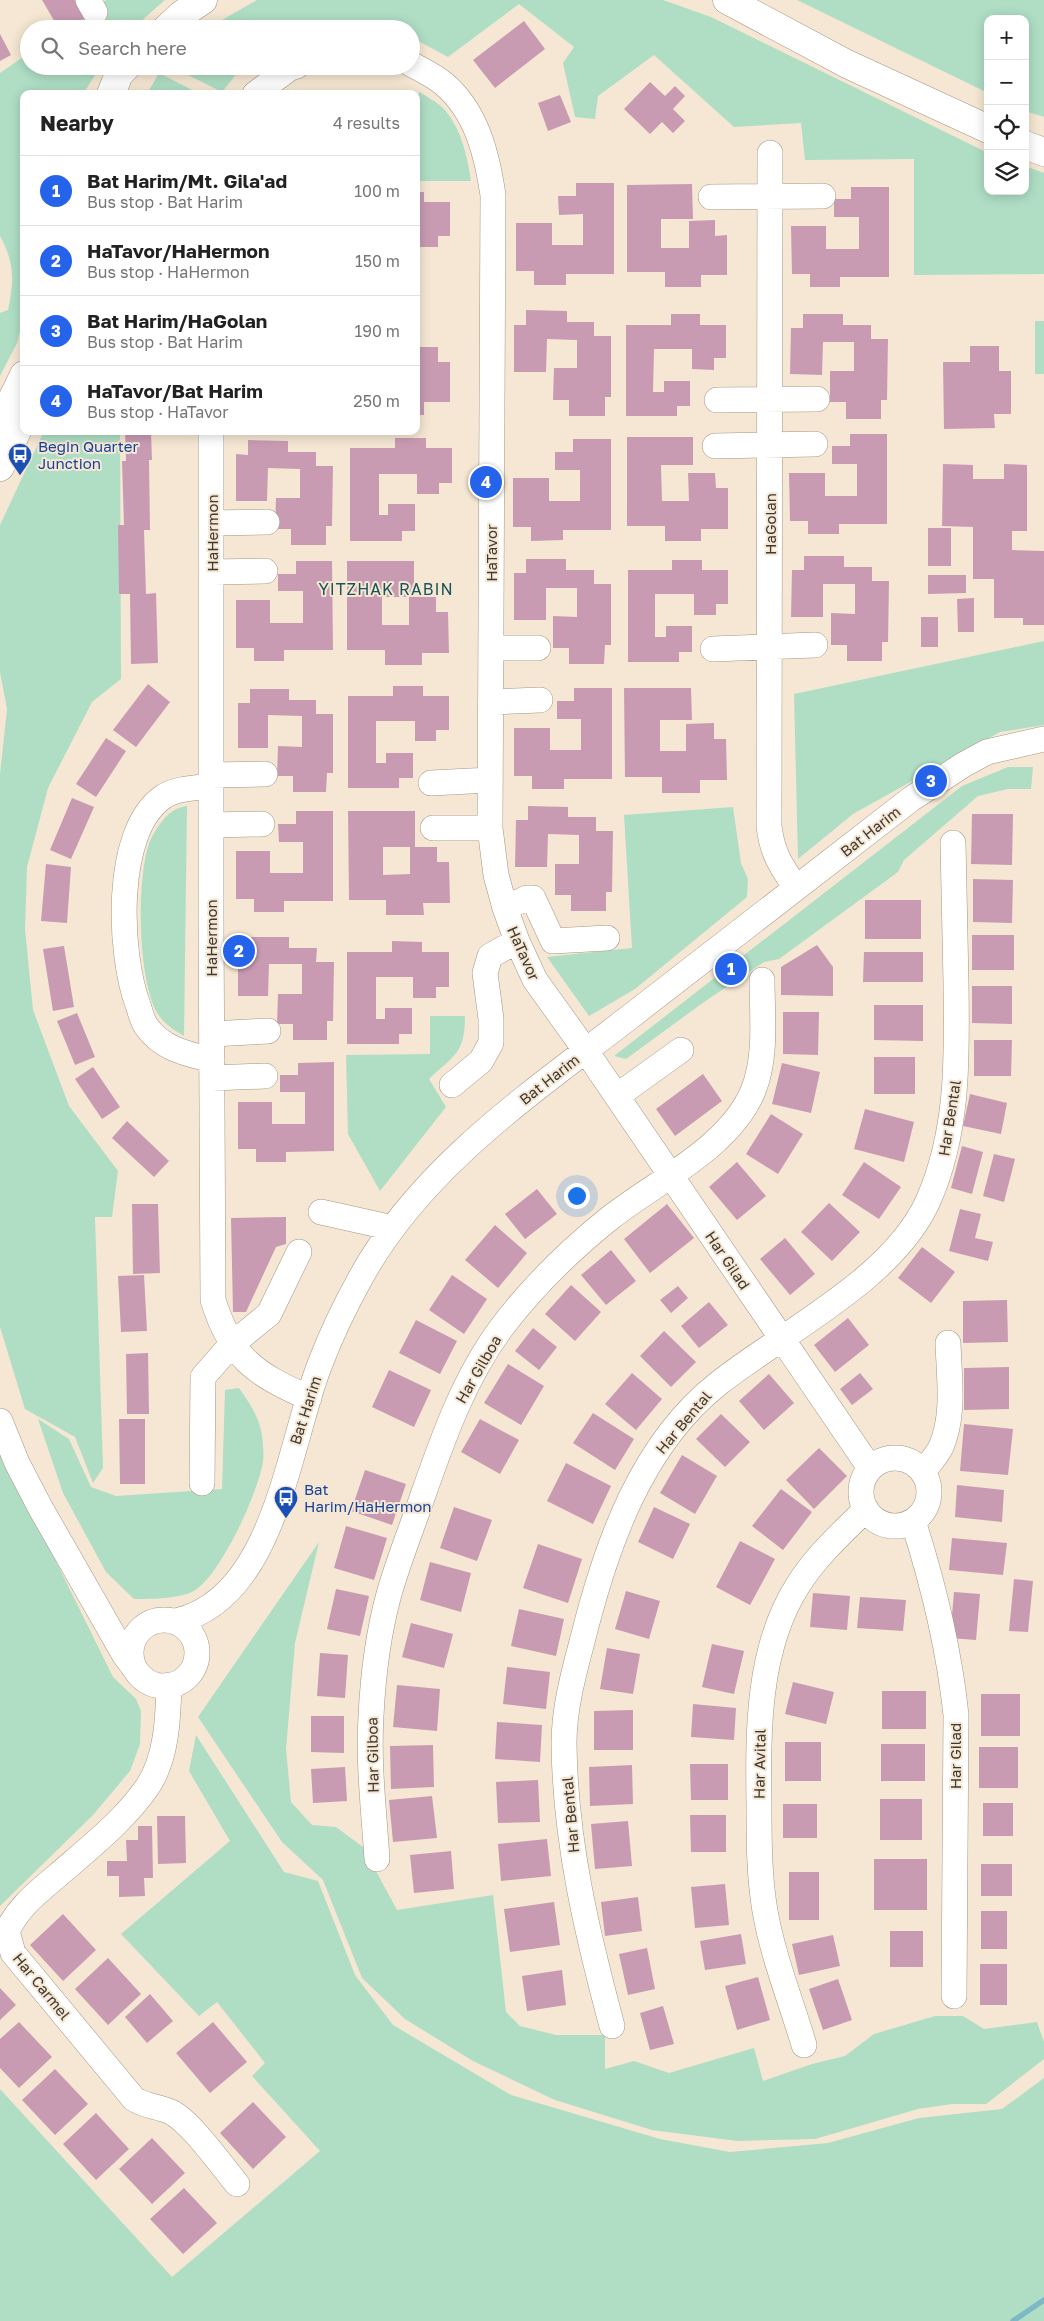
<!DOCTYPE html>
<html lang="en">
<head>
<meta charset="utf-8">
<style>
	:root { --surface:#fff; --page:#f2f2f2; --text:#222; --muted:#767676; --line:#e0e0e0; --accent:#2563eb }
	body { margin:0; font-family:"Golos Text",sans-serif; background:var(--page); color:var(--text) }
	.controls { position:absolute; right:15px; top:15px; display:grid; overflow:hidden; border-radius:10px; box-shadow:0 2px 12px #0003 }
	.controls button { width:45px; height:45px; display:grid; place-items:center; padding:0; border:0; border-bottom:1px solid var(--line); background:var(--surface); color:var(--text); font:25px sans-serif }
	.you { position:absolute; left:576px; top:1195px; width:18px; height:18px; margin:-12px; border:4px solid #fff; border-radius:50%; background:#1a73e8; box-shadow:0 0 0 8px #1a73e833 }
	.badge { display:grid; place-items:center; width:32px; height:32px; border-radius:50%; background:var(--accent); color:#fff; font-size:16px; font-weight:700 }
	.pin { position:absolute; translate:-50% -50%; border:2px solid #fff; box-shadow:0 1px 5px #0006 }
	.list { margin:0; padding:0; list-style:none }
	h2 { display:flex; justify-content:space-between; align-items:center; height:65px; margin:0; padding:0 20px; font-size:21px }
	h2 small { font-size:16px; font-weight:400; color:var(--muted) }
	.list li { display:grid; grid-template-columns:32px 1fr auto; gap:15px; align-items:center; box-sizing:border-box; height:70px; padding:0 20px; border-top:1px solid var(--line) }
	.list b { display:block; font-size:19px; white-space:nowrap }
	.list p { margin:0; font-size:16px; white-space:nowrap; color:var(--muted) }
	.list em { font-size:16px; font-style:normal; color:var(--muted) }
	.icon { flex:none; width:28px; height:28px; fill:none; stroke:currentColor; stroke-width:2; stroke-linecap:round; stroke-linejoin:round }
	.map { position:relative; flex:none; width:1044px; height:2321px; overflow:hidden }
	.search { position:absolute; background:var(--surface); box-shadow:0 2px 12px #0003; left:20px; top:20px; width:400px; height:55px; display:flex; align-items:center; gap:12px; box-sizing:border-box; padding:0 18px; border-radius:28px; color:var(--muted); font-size:19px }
	.panel { position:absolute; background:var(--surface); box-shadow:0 2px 12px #0003; left:20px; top:90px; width:400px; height:345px; border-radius:10px }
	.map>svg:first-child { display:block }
	.green { fill:#afdec5 }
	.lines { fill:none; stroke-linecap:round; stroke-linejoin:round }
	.stream { stroke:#7db9c4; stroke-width:5.5 }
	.building { fill:#c99bb3; fill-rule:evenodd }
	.minor-casing { stroke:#a49684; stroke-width:26 }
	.major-casing { stroke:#a49684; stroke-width:29 }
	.minor { stroke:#fff; stroke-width:25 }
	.major { stroke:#fff; stroke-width:28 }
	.labels { text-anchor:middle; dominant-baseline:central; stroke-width:4; stroke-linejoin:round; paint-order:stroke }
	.transit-label { font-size:15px; fill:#164399; stroke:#f5e7d3; text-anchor:start }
	.street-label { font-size:15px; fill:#3e3931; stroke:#f5e7d3 }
	.neighbourhood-label { font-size:16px; letter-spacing:1px; fill:#195558; stroke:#f5e7d3 }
</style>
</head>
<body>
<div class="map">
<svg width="1044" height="2321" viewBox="0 0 1044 2321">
	<rect width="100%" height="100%" fill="#f5e7d3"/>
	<path class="green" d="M106,0H165L132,29H64Z
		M257,0H663L711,17L988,153V191H1025V166L1044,173V274L914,275V159L805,160L801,123L734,127L654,55L598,96L595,119L575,117L563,63L574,47L519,4L448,57L411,37V29H388L372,23H324L308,29H206Z
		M797,0H1044V117L1025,111V19H988V93Z
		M29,53V66H101L83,94H24V315L17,343L0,376V313L8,310C14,280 15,264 0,236V73Z
		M170,66H243L222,92Z
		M159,73L200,94H147Z
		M420,92C427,97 437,102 443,108C461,128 467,154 471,181H416V97Z
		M1035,321H1044V374H1035Z
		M44,431H120L121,679L92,702L48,788L27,867L25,929L33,1010L69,1106L118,1171L112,1217H95L103,1468L93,1483L75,1437L25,1409L0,1327V774L7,709L0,672V525Z
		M1044,641V725L1000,732L853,814L798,859L794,694Z
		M1008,767H1033L1031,789H1008L978,796L904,860L898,872L779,959L764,962L704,1002L626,1059L614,1056L962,786Z
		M187,806L184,1036C176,1031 167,1026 160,1017C137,987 136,876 150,841C154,832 164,816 173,811C177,808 183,807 187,806Z
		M733,807L741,863L748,879L747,897L635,989L589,1016L547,957L632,948L624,815Z
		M430,1016H465C465,1054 454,1055 429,1079L446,1107L380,1191L348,1134L346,1055L430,1054Z
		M239,1388C249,1402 260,1418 262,1436C263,1444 264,1454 263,1462C257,1495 223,1569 197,1589C183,1599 151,1599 134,1599L106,1572L63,1493L38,1419L69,1439L91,1487L116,1496L222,1489L225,1390Z
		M0,1448L113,1677L136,1699L141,1711L140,1744L130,1771L93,1815L0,1906Z
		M319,1542L295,1643L286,1749L291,1802L312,1825L336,1827L363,1847L397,1910L493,1895L506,2012L520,2026L556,2035H605V2069L634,2061L669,2073L754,2048L763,2081L812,2064L845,2056L874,2034L935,2016H963L984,2029L1037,2022L1044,2042V2059L986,2104H952L918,2109L815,2139L737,2141L652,2130L555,2100L473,2061L405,2019L362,1978L323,1880L282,1842L198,1717Z
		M196,1735L284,1872L318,1881L355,1975L393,2025L511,2095L660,2139L730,2152L828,2143L919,2118L1002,2109L1044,2078V2321H0V2089L172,2277L320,2151L252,2076L265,2063L217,2002L199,2016L121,1934L230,1841L189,1771Z"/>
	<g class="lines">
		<path class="stream" d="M1013,2321L1044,2300"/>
	</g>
	<path class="building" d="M42,0H81L90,15L67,29H59Z
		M524,21L545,49L495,88L473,60Z
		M0,34L11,55L0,61Z
		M650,82L665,96L675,86L685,96L673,109L685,121L673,133L662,122L650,134L624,109Z
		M560,95L571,122L548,131L538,103Z
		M576,183H614V274H566V285H534V271H516V223H552V245H583V214L559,215L558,196H576Z
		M692,184L693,219H661V248H689V221L715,220V236L727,235V275H701V287H665V272H627V185Z
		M851,187H889V277H840V287H810V274H792L791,226H826V249H859V217H834V199H851Z
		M416,192H424V202H450V236H438V247H416Z
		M526,310L567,311V322H594V336H611V397H605V416H569V400H553L554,368H577V340L547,339L546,372H514V325H526Z
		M671,314H700V325H726V358H714V370L692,369V349H654L653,392H664V381H690V406H677V416H626V325H671Z
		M803,314H843V325H871V339H888L887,400H881V419H846V402H830V371H854V342H823L822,375L790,374L791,328H803Z
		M970,346H999V371H1011V414H994L995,428L944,429L943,362H970Z
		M416,347H438V362H450V402H424V415H416Z
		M125,431H151L152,460H149L150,530H144L146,594L156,593L158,663L131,664L130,594H119L118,525H124L122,461H126Z
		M850,434H887V524H839V534H808V521H790L789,473H825V496H857V464H832V446H850Z
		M627,437H693V465H661L662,501H689L688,473H715L716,488H728V529H701V541H665V526H627Z
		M395,438H426V448H452V483H439V494H417V474H379V515H388V504H415V531H402V541H350V448H395Z
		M573,439H611V530H563V540L531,541V527H513V478H549V501H580V470H555V452H573Z
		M248,440L288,441V452H316V466H333L332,526H326V545H291V529H275L276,498H300V469L268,468L267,501H236V454L248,455Z
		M943,464L973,465V479H1004V464L1027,465V531H1012V550L1044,551V625H1023V618H994V579H973V527L942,526Z
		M928,528H951V566H928Z
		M804,556H844V567H872V581H889L888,642H882V661H847V645H831V613L855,614V584H823V617H791L792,570H804Z
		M526,559H566V570H594V584H611V645H605L604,664H569V648H553V616L577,617V588H546V620H514V573H526Z
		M672,560H702V570H728V604H716V615H694V594H655V637H666V626H692V652H679V662H628V570H672Z
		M296,561H332L333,650H284V661H254V648H236V600H270V623H303V591H278V574H296Z
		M347,561H414V597H436V612H448L449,653H422V665H385V650H347ZM382,597H409V625H382Z
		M928,575H966V593L928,594Z
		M974,598V632H958L957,599Z
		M921,617H938V647H921Z
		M148,684L170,702L136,747L113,730Z
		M393,686H423V696H449V730H436V741H415V721H376V763H386V753H413V778H399V788H348V696H393Z
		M574,688H612V779H564V789H532V776H514V728H550V750H581V719H557V701H574Z
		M624,688H691L692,720H660V751H686V724L714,723V739H726L727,780H700V793H662V777H625Z
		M250,689H289V700H316V714H333V773H327L326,792H293V776H277L278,746L302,747V716L268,715V748H238V703H250Z
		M106,738L126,751L96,797L76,784Z
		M72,798L94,807L71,859L50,850Z
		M528,806L568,807V817H596V831H613L612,892H606V911H571V895H555V864H579V835L548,834L547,867H515L516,820H528Z
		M296,811H333V901H284V912H254V899H236V851H270V873H303V842H279L278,824H296Z
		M348,811H415V847H437V862H449L450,903H423L424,915H386V900H349ZM383,847H410V874L383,875Z
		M972,814H1013L1012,865L971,864Z
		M46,864L71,867L67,923L41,921Z
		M973,879L1013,880L1012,923L973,922Z
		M865,900H921V939H865Z
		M972,935H1014V970H972Z
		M250,937H289V948H317L316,962H334L333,1021H327V1040H293V1024H277L278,994H302V964H269L268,996H238V951H250Z
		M392,941L422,942V952H449V987H436V998H413V977H376V1019H385V1008H412V1034H399V1044H347V952H392Z
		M817,945L833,967V996L781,995V967Z
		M64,946L74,1007L53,1011L43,949Z
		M864,952H923V982H863Z
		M972,986H1012V1024L972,1023Z
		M874,1005H923V1041L874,1040Z
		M783,1012H819L818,1055L783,1054Z
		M77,1013L95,1057L75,1065L57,1021Z
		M974,1040H1012L1011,1076H974Z
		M874,1057H915V1094H874Z
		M334,1062V1151L286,1152V1162H256V1149H238V1102H272V1124H305V1092H280V1075H298V1063Z
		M782,1063L820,1072L811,1113L772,1104Z
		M93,1067L120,1107L102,1119L75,1079Z
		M703,1074L722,1101L675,1136L656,1109Z
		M970,1094L1007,1103L1001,1134L963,1126Z
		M865,1109L914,1122L904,1162L854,1149Z
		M771,1114L803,1134L778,1174L746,1154Z
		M127,1121L169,1161L154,1177L112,1138Z
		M962,1146L983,1152L972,1194L951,1188Z
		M994,1154L1015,1159L1004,1202L983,1196Z
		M737,1162L766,1196L737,1220L709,1187Z
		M864,1162L901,1187L879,1219L842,1195Z
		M537,1189L557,1214L525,1239L505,1214Z
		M829,1203L860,1232L832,1261L801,1232Z
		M132,1204H158L160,1273L133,1274Z
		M667,1204L694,1238L650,1273L624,1239Z
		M960,1209L981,1214L975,1238L993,1242L988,1261L949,1251Z
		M286,1217V1244L276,1247L246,1312H233L231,1218Z
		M495,1225L527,1253L498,1288L465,1260Z
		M785,1238L815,1274L790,1295L760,1259Z
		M922,1247L955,1272L931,1303L898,1278Z
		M611,1250L636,1281L606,1305L581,1275Z
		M144,1275L147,1331L121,1332L118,1276Z
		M452,1275L487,1299L464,1334L429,1310Z
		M571,1285L601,1312L575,1341L545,1314Z
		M678,1286L688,1298L671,1313L660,1300Z
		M1007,1300L1008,1342L963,1343V1301Z
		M709,1302L728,1325L699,1348L681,1326Z
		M848,1318L869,1345L835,1372L814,1345Z
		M416,1320L457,1341L440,1374L399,1353Z
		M533,1328L557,1347L539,1370L515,1351Z
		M664,1331L696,1362L671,1387L640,1356Z
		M148,1353L149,1414H127L126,1354Z
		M508,1364L544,1386L521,1425L484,1403Z
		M1009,1367V1409L964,1410V1368Z
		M389,1370L431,1390L414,1427L372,1407Z
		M632,1373L662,1399L636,1430L605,1404Z
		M860,1373L873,1389L852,1405L840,1389Z
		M769,1374L794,1403L764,1430L739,1401Z
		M593,1413L634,1439L615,1470L573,1443Z
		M721,1414L750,1442L725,1467L696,1439Z
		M119,1419H145V1484H120Z
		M480,1419L519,1440L500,1474L461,1452Z
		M964,1424L1013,1429L1008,1475L960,1471Z
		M819,1448L847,1476L814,1509L786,1480Z
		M682,1455L717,1476L695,1514L660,1493Z
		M566,1463L611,1486L593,1524L547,1501Z
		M365,1470L406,1484L392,1525L351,1511Z
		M957,1485L1004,1490L1002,1522L955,1517Z
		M781,1489L812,1512L783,1550L752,1526Z
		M454,1507L492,1520L477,1561L440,1548Z
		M654,1507L690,1524L673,1559L638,1542Z
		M346,1526L387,1538L374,1580L334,1568Z
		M952,1538L1007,1543L1003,1575L949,1570Z
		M740,1541L775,1559L750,1605L716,1587Z
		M538,1544L582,1559L568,1603L523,1588Z
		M430,1562L471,1573L461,1612L420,1600Z
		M1014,1579L1033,1581L1028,1632L1009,1631Z
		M336,1589L369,1596L360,1636L327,1629Z
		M626,1591L660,1601L649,1639L615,1629Z
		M954,1592L980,1594L976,1640L950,1638Z
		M813,1593L850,1596L847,1630L810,1627Z
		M860,1597L906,1600L903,1631L857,1628Z
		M519,1609L564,1619L556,1656L511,1646Z
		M411,1623L453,1634L444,1668L402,1657Z
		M712,1644L744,1651L734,1694L702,1687Z
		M607,1648L640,1654L633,1694L600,1689Z
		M320,1653L348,1655L345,1698L317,1696Z
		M507,1667L550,1672L546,1709L503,1704Z
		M793,1682L834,1692L826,1724L785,1714Z
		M397,1685L440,1689L437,1731L393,1727Z
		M882,1691H926V1729H882Z
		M981,1694H1020V1736H981Z
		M693,1704L736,1708L734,1740L691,1737Z
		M633,1710V1750H594V1711Z
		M311,1716H344V1753L311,1752Z
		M497,1722L542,1725L540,1762L495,1759Z
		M785,1742H821V1781H785Z
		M881,1744H925V1781H881Z
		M433,1745L434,1787L391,1789L390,1746Z
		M979,1747H1018V1788H979Z
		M690,1764H728V1800H691Z
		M632,1765L633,1804L590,1806L589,1767Z
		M345,1767L347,1801L313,1803L311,1769Z
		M538,1780L540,1822L498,1823L496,1782Z
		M432,1796L437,1838L393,1842L389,1800Z
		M880,1799H922V1840H880Z
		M983,1803H1013V1836H983Z
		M783,1804H817V1838H783Z
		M690,1815H726V1852H691Z
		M157,1816H185L186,1863L158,1864Z
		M628,1821L632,1866L595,1869L591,1824Z
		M138,1826H152L153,1878H144L145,1896L119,1897V1876H107V1861H127L126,1840H138Z
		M547,1839L551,1876L501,1881L498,1844Z
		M451,1851L454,1889L414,1893L410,1855Z
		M874,1859H927V1910H874Z
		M981,1864H1012V1896H981Z
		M789,1872H819V1920H789Z
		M725,1884L729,1925L695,1928L691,1887Z
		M638,1897L642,1931L605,1936L601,1902Z
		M554,1902L560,1945L510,1952L504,1909Z
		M981,1911H1007V1949H981Z
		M63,1914L96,1950L63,1981L30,1945Z
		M890,1931H923V1967H890Z
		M741,1934L746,1964L705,1970L700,1941Z
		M833,1935L840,1966L799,1975L792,1944Z
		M647,1948L655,1989L628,1995L619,1954Z
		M108,1958L141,1994L108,2025L75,1989Z
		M980,1964H1007V2005H980Z
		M562,1970L566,2005L527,2011L522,1976Z
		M758,1977L770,2020L737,2030L725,1986Z
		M838,1979L852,2020L823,2030L809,1989Z
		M0,1988L16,2005L0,2020Z
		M150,1994L173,2021L147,2043L125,2017Z
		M663,2006L674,2044L650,2050L640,2013Z
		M19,2022L52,2057L19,2088L0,2068V2039Z
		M213,2022L247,2062L210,2093L176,2053Z
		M55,2069L88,2104L55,2135L22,2100Z
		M253,2102L286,2137L253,2169L220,2133Z
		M96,2113L129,2149L96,2180L63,2144Z
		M152,2138L185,2173L152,2204L119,2169Z
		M184,2188L217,2223L183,2254L150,2219Z"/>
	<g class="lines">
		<defs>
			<path id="minor" d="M88,0L95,12
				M411,64C422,70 435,76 444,84C477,112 487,155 493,195L490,828L496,875L505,908L517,941L535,980L586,1051L870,1468
				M255,94L290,68L297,66
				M770,153L769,826C772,853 781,866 796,888
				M711,197L823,196
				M717,400L817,399
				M211,431V919L213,1300C231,1358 255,1374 309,1398
				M715,446L815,444
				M212,523L267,522
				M212,572L265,571
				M491,648H538
				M713,649L815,645
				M490,702L540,700
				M211,775L265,774
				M431,783L490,780
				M211,786C196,788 176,788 163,797C113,831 119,955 138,1005C140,1011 142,1020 146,1026C162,1049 187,1054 212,1060
				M211,825L262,824
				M433,828H490
				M505,908L527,898H533L553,941L607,938
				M212,1034L268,1031
				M212,1078L265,1076
				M452,1085L481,1061L491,1043V1019L485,973L490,956L517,941
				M617,1096L681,1050
				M321,1212L393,1228
				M0,1421L17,1463L41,1509L124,1654L135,1669
				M861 1492a34 34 0 1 1 68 0a34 34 0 1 1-68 0Z
				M923,1472C929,1464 937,1455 941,1447C955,1415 949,1376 948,1343
				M202,1483L203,1377L231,1345L269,1314L299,1252
				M913,1521C933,1583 949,1649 956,1715L954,1996
				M131 1653a33 33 0 1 1 66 0a33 33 0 1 1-66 0Z
				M176,1621C275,1599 288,1445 320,1364C331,1335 346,1304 361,1277C422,1166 533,1092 631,1016C724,944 817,871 911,799L963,765L987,752L1044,739
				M169,1685C168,1718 167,1757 148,1786C125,1820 89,1848 58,1875C37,1893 20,1905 7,1931L13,1953L134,2099C147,2107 158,2106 171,2112C191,2122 221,2165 237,2184
				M377,1859C374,1812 368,1763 371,1716C373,1675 378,1634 389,1594C398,1562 411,1530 422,1498C443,1438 464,1378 502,1327C533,1286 570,1250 610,1218C657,1181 730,1147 753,1091C767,1057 762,1016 762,980
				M612,2026C587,1933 565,1841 564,1743C564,1708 574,1672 583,1638C606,1546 641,1444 719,1383C785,1331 893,1279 928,1201C959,1131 957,1057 956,983C955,937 954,890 953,843
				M804,2045C791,2001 773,1957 765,1911C759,1876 759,1840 759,1805C758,1732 757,1649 798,1585C816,1556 842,1533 866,1509"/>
			<path id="major" d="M727,0L847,64L988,129
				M166,29L181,15L203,0
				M111,94L119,74L127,66
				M1025,145L1044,152
				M0,424L24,375
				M0,467L24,416"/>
		</defs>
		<use href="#minor" class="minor-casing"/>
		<use href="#major" class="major-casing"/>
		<use href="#minor" class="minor"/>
		<use href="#major" class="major"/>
	</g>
	<defs>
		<symbol id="bus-pin" viewBox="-11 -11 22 30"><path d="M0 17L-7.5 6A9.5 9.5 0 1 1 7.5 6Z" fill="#1a4fb4" stroke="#f5e7d3"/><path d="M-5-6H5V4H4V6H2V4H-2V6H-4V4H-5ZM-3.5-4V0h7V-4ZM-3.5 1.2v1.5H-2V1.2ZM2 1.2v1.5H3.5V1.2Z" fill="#fff"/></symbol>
	</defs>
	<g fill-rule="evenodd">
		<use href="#bus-pin" x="6" y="441" width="28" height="38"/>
		<use href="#bus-pin" x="272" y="1484" width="28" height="38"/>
	</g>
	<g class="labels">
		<g class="transit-label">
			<text x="38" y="446">Begin Quarter<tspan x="38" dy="17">Junction</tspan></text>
			<text x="304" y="1489">Bat<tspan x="304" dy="17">Harim/HaHermon</tspan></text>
		</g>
		<g class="street-label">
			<text transform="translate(770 524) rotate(-90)">HaGolan</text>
			<text transform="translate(212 533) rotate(-90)">HaHermon</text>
			<text transform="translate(491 553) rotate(-90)">HaTavor</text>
			<text transform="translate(870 831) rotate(-38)">Bat Harim</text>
			<text transform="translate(211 938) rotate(-90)">HaHermon</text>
			<text transform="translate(524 953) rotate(66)">HaTavor</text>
			<text transform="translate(549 1079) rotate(-38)">Bat Harim</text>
			<text transform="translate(949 1118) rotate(-81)">Har Bental</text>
			<text transform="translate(728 1260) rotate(56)">Har Gilad</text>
			<text transform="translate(478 1369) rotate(-60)">Har Gilboa</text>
			<text transform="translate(305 1410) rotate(-72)">Bat Harim</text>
			<text transform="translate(683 1422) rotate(-50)">Har Bental</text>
			<text transform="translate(372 1755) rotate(-91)">Har Gilboa</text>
			<text transform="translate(955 1756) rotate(-90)">Har Gilad</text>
			<text transform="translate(759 1764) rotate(-89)">Har Avital</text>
			<text transform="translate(570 1815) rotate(-95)">Har Bental</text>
			<text transform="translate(42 1986) rotate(51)">Har Carmel</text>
		</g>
		<g class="neighbourhood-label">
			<text x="386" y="589">YITZHAK RABIN</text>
		</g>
	</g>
</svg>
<div class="controls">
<button>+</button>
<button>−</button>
<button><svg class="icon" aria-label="locate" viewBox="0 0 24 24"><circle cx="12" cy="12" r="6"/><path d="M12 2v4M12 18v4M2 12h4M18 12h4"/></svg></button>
<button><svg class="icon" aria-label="layers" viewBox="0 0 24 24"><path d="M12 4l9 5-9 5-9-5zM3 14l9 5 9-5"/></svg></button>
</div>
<div class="you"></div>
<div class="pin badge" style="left:731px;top:969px">1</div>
<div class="pin badge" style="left:239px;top:951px">2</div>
<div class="pin badge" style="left:931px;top:781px">3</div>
<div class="pin badge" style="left:486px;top:482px">4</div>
<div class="search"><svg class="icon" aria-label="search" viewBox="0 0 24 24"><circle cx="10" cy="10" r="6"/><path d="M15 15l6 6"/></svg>Search here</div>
<section class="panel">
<h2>Nearby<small>4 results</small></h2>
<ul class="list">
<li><span class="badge">1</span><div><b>Bat Harim/Mt. Gila'ad</b><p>Bus stop · Bat Harim</p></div><em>100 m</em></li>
<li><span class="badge">2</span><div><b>HaTavor/HaHermon</b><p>Bus stop · HaHermon</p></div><em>150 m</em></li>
<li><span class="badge">3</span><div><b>Bat Harim/HaGolan</b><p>Bus stop · Bat Harim</p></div><em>190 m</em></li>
<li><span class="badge">4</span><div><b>HaTavor/Bat Harim</b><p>Bus stop · HaTavor</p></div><em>250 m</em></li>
</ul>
</section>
</div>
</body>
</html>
